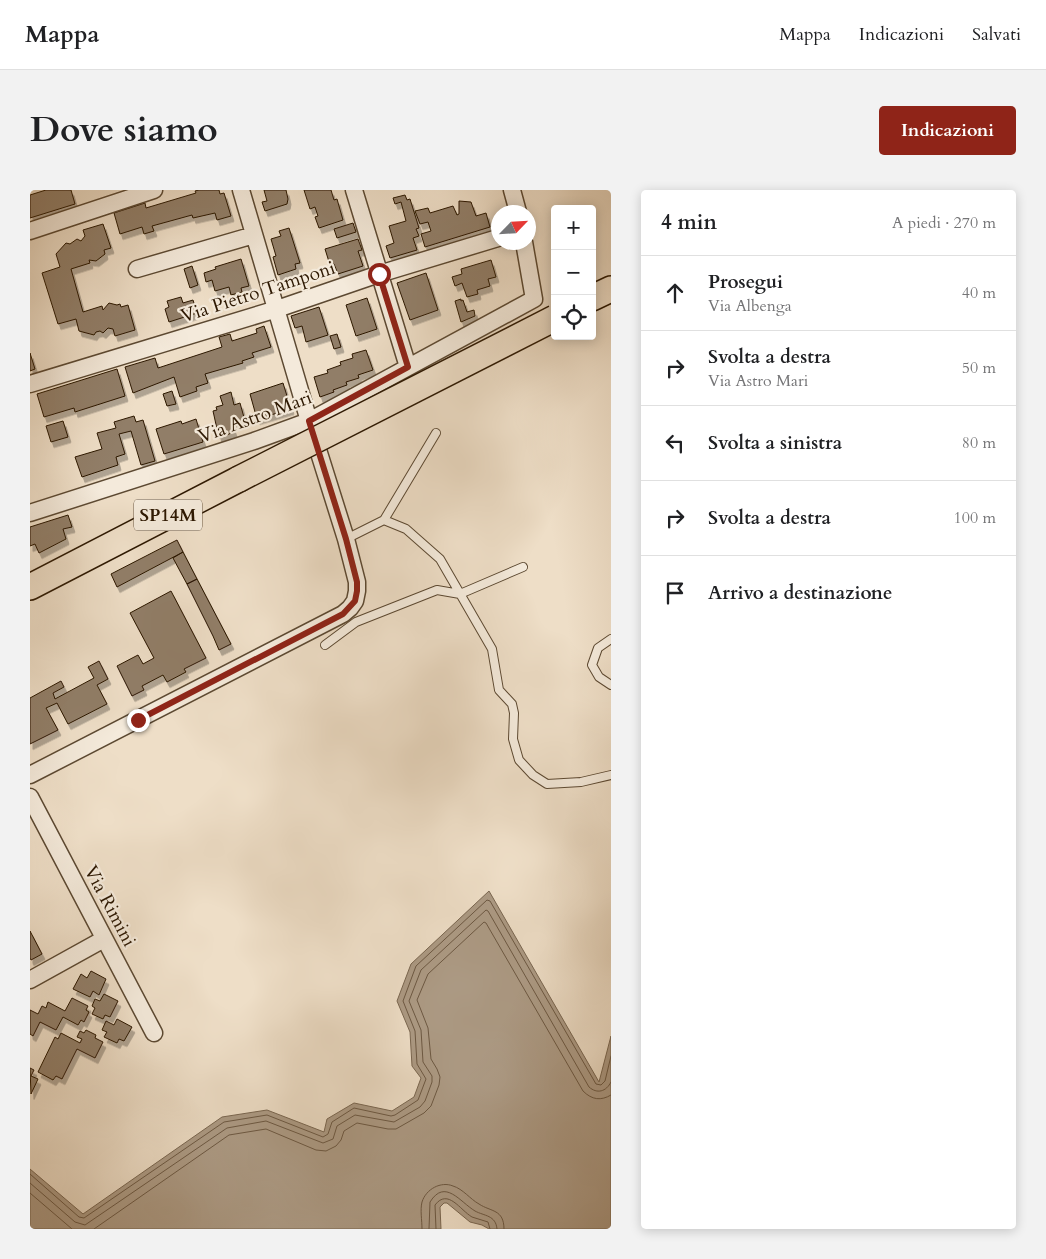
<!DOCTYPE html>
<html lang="it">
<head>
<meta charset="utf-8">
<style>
	:root { --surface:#fff; --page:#f2f2f2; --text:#202124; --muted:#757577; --line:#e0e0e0; --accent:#8f2418 }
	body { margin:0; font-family:Cardo,serif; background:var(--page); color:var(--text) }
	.controls { position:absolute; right:15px; top:15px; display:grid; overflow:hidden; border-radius:5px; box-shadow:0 2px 12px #0003 }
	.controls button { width:45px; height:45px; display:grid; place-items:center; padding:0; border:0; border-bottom:1px solid var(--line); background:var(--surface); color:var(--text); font:25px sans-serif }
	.compass { position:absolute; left:461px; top:15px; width:45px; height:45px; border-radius:50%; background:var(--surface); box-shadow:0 2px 12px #0003; rotate:65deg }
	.stop { position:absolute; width:15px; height:15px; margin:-11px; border:4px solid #8f2418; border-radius:50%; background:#fff }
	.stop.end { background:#8f2418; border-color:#fff; box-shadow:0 1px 5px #0008 }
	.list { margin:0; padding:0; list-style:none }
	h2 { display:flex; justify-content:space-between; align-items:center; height:65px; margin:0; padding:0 20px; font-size:21px }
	h2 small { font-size:16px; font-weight:400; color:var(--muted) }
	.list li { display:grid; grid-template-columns:32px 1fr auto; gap:15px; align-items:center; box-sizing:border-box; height:75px; padding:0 20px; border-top:1px solid var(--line) }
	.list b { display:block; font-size:19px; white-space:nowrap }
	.list p { margin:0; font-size:16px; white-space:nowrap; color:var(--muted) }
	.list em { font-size:16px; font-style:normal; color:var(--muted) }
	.icon { flex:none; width:28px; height:28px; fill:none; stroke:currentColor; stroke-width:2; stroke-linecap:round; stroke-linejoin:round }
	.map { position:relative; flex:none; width:581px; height:1039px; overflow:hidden; border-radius:5px }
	header { display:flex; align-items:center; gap:30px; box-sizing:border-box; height:70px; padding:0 25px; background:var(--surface); border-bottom:1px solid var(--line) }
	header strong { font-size:24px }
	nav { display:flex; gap:28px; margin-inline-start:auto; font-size:18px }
	.intro { display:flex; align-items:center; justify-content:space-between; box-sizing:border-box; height:120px; padding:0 30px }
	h1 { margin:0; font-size:35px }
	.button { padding:12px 22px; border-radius:5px; background:var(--accent); color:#fff; font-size:18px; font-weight:700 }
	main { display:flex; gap:30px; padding:0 30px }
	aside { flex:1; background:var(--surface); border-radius:5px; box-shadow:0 2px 12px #0003 }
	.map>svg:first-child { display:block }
	.water { fill:#ac9a84; stroke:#796650 }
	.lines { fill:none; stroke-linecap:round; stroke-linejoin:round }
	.shore { stroke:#6c5842; stroke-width:1 }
	.building { fill:#917e68; stroke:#2c1701; filter:url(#shadow) }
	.lane-casing { stroke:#5c4932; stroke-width:10 }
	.street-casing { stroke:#5c4932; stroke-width:19 }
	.primary-casing { stroke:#2c1701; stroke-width:28 }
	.lane { stroke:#f4eadb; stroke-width:8 }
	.street { stroke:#f4eadb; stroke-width:16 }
	.primary { stroke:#eedec7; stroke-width:25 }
	.primary-bridge-casing { stroke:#2c1701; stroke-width:28; stroke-linecap:butt }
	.primary-bridge { stroke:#eedec7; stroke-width:25 }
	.route { stroke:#8f2418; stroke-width:6 }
	.labels { text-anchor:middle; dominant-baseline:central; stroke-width:4.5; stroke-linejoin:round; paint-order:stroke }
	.shield { fill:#f4eadb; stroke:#685642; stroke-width:1 }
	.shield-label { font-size:18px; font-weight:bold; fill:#2c1701 }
	.street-label { font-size:19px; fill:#2c1701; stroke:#f4eadb }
</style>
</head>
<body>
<header>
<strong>Mappa</strong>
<nav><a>Mappa</a><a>Indicazioni</a><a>Salvati</a></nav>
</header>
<div class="intro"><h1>Dove siamo</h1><a class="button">Indicazioni</a></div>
<main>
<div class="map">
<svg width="581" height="1039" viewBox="0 0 581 1039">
	<defs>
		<filter id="shadow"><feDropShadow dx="3" dy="5.5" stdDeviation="0" flood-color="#0004"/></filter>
	</defs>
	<rect width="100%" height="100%" fill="#eedec7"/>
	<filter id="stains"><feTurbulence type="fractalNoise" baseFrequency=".004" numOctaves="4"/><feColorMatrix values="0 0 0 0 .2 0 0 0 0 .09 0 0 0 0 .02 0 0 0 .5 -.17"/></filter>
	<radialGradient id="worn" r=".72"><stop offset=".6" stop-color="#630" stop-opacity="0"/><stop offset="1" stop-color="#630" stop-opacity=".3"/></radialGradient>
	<path class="water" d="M459,701L569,892L581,846V1039H459L452,1035L440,1032L417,1013H414L410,1017L411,1039H0V979L53,1024L192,927L237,920L294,942L297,929L324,913L362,921L384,907L391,888L382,876L380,842L367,811L381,774Z"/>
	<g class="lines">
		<path class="shore" d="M0,984L49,1027L54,1028L194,932L237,925L293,947L298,944L302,932L324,918L361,926L365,925L388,910L396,889L387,874L385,841L373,811L386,776L457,710L460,711L566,894L571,895L575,891L581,866
			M0,993L45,1032L55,1035L197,938L236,931L293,953L303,949L307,936L325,925L364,932L390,917L395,911L402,892V886L393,872L391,840L379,811L391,780L456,720L458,721L559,897C567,904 576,902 581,892
			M0,1003L42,1039
			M64,1039L199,945L236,939L286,960L296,961L306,956L311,950L314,941L327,933L358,939H366L394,923L401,916L409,895L410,887L407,879L401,869L398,838L387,810L398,784L454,732L456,733L553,901C562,910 571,911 581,905
			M392,1039C392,1030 390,1020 392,1012C396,999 411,991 423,996C433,999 440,1009 449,1014C461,1022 474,1019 474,1039
			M399,1039L400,1012C415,988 430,1012 445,1021C454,1026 466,1025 467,1039
			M406,1039L405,1015C418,998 430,1020 442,1027C447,1029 453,1030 458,1032L460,1039"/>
	</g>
	<path class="building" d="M16,0H41L45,14L0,28V5Z
		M169,0H189L190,4L194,3L201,26L187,30L185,23L163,28L162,25L122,36L124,41L114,44L112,37L90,44L84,23L115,13L116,18L166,3L165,1Z
		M234,0H256L258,9L257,14L235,21L232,12L237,11Z
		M274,0H301L304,10L307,9L313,30L289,38L285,27L288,26L285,17L280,19Z
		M375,5L377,10L380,9L389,38L386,39L389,46L383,48L387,60L360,68L356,56L364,53L359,36L376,31L371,12L365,14L363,8Z
		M429,11L441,12L446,26L456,23L460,37L395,57L391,44L401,41L398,32L390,34L385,21L398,18L400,23L423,16L427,25L429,24Z
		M323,33L326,42L307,48L304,39Z
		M73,34L81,58L74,60L75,64L66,71L59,70L60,73L41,79L53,122L72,116L73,120L79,113L87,115L90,114L91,117L98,115L105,140L85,146L83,139L78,138L73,143L70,141L66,142L64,145L49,141L46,129L28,134L12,83L30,77L26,64L36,53L40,54L47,49L51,51L55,46L53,40Z
		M259,38L270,73L265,74L266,79L248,85L243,67L246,66L241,49L251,46L249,41Z
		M328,49L332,60L328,61L333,76L308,84L304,74L300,75L295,59Z
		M211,69L219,96L211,98L212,102L201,105L199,97L185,101L182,90L176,92L174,83L186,79L185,77Z
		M461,70L466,87L458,89L460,96L447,100L448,104L437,107L432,93L425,96L422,87L432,84L431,79Z
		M162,76L168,95L160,98L154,79Z
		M396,83L408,120L380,130L367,93Z
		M151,107L153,113L163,110L167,123L139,132L135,119L139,117L137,111Z
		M337,108L347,139L326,146L316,115Z
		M431,109V111L433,110L437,122L444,120L445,126L431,132L425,111Z
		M289,117L298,145L276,152L272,136L265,138L261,126Z
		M234,136L241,157L222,163L224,167L212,171L213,173L175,184L178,193L166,197L167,201L150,207L144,187L103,203L95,177L125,168L128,178L192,157L189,147L200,144L202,151L227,143L226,139Z
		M307,144L311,157L304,159L300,146Z
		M336,160L343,180L328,185L329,188L316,192L317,195L303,200L304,202L290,207L284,187L298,183L297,180L311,175L310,172L323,168L322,164Z
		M0,163L5,179L0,181Z
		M87,179L95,206L45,222L44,218L14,227L7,204Z
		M253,193L261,219L227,229L220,204Z
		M142,201L146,214L137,216L133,204Z
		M201,202L204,215L210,213L215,231L202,235L204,242L189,248L183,221L187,220L186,217L193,215L190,206Z
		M104,226L106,232L113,230L125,271L111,275L101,241L89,244L95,264L86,267L88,275L52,287L45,267L72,259L67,243L86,238L84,232Z
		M166,229L173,252L134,264L126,239L151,231L152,234Z
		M33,231L38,247L21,252L16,236Z
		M38,325L42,337L33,339L36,349L9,363L5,354L0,356V337Z
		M147,350L153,362L87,397L81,384Z
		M153,362L167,389L157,394L143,368Z
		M167,389L201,454L189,460L183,446L157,394Z
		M141,401L176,468L154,479L156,482L137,492L133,485L112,496L114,500L102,506L87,476L108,465L113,474L124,468L100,423Z
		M69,471L78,489L67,495L77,514L38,534L27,513L16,518L28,540L0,554V508L31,491L34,497L23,503L25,509L64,488L58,477Z
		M0,741L12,764L1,770L0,768Z
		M61,781L76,789L69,805L63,801L60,807L43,799L51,784L57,788Z
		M74,804L88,811L80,827L75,825L73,829L62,824L65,818L62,816L65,809L70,811Z
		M42,808L58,816L56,820L59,822L54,832L51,830L48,835L33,827L26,840L10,832L3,846L0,844V820L8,824L12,816L16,818L18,812L35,821Z
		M87,829L102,837L94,851L89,849L87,853L74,847L77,842L72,840L76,831L84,835Z
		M56,840L66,845L65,848L73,852L65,868L47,859L32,889L26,886L23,890L8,882L25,847L28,849L31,843L50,853L52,849L47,847L50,841L54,843Z
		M0,878L4,880L1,886L8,889L1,904Z"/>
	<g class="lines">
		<defs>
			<path id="lane" d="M354,330L376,339L410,369L462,459L469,500L482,514L484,523L483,549L489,570L503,585L517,594L551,592L581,585
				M316,349L354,330L406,243
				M581,449L568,458L562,475L569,487L581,495
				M295,455L326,432L407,400L430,404L493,377"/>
			<path id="street" d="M324,0L378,177
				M482,0L488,22
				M0,41L124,0
				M107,79L224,45
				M0,194L247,119L349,84L468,48
				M0,323L224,251L279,231L504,109L494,52
				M0,585L313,424L320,418L325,411L327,401V392L316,349L279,231L211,0
				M0,607L124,843
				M0,790L74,749"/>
			<path id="primary" d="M562,108L581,99
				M0,397L209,289"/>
		</defs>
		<use href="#lane" class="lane-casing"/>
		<use href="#street" class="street-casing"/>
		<use href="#primary" class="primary-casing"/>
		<use href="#lane" class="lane"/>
		<use href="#street" class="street"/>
		<use href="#primary" class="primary"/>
		<defs>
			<path id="primary-bridge" d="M209,289L525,128"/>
		</defs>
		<use href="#primary-bridge" class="primary-bridge-casing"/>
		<use href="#primary-bridge" class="primary-bridge"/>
	</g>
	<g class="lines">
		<path class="route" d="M108,530L313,424L325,411L327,401V392L316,349L279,231L378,177L349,84"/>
	</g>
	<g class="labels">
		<rect class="shield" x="104" y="309.5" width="68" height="31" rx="4"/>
		<g class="shield-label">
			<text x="138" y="325">SP14M</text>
		</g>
		<g class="street-label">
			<text transform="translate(228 102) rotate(-18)">Via Pietro Tamponi</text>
			<text transform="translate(225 227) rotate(-20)">Via Astro Mari</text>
			<text transform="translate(80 716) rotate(62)">Via Rimini</text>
		</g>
	</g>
	<rect width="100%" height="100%" filter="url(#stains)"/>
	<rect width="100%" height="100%" fill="url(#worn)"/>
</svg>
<div class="controls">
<button>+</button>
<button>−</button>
<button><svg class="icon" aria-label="locate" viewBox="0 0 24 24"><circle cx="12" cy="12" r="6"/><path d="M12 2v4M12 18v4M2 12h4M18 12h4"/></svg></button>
</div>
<svg class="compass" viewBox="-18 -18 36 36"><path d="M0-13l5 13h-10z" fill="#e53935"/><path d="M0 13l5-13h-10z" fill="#757577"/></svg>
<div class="stop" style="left:349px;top:84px"></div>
<div class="stop end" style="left:108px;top:530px"></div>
</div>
<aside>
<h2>4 min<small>A piedi · 270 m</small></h2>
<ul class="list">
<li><svg class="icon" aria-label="ahead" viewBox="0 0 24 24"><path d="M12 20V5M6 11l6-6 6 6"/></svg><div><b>Prosegui</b><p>Via Albenga</p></div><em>40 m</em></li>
<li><svg class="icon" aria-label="right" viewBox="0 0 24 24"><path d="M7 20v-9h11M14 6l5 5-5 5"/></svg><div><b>Svolta a destra</b><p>Via Astro Mari</p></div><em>50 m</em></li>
<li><svg class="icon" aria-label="left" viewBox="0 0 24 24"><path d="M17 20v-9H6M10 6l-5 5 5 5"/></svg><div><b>Svolta a sinistra</b></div><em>80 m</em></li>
<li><svg class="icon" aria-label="right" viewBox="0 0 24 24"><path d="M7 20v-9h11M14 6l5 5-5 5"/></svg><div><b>Svolta a destra</b></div><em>100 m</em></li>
<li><svg class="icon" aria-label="arrive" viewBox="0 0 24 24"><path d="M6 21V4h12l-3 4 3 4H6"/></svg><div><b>Arrivo a destinazione</b></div></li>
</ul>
</aside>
</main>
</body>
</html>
